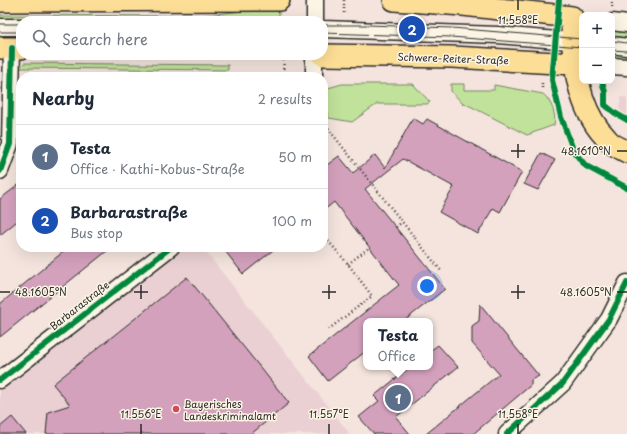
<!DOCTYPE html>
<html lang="en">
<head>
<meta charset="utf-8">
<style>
	:root { --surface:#fff; --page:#f2f2f3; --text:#1f2937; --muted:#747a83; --line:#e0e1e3; --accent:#ea580c }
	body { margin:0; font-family:"Playpen Sans",sans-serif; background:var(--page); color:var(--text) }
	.controls { position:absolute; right:12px; top:12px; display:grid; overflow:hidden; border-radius:8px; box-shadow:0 4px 16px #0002 }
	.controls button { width:36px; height:36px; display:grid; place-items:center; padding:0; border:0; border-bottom:1px solid var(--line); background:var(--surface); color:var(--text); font:20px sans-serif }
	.you { position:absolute; left:427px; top:286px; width:14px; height:14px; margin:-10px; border:3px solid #fff; border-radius:50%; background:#1a73e8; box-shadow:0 0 0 6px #1a73e833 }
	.badge { display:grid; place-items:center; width:26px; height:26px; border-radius:50%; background:var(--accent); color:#fff; font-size:13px; font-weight:700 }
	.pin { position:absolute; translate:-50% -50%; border:2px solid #fff; box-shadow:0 1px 4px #0006 }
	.popup { position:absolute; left:363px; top:318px; width:70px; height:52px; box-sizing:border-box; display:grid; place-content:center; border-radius:8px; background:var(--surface); filter:drop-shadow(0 1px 3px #0005); font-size:13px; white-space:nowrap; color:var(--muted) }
	.popup b { font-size:15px; color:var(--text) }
	.popup::after { content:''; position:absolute; left:50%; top:100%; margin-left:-8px; border:8px solid transparent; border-top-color:var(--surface) }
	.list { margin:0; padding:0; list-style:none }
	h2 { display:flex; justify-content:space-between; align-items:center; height:52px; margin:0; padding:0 16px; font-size:17px }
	h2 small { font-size:13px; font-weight:400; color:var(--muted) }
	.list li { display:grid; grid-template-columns:26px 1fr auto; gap:12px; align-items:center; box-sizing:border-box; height:64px; padding:0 16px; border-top:1px solid var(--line) }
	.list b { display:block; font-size:15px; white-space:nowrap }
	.list p { margin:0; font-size:13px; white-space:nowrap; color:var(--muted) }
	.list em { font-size:13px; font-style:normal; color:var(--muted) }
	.icon { flex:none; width:22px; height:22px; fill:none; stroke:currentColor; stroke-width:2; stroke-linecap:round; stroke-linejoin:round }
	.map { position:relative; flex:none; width:627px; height:434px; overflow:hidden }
	.search { position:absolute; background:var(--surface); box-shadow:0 4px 16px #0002; left:16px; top:16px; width:312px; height:44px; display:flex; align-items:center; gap:10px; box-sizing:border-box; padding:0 14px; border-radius:16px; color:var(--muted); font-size:15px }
	.panel { position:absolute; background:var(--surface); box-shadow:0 4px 16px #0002; left:16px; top:72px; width:312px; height:180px; border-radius:16px }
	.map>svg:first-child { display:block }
	.built { fill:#ead0d3 }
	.green { fill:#c1e29b; stroke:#768663 }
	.building { fill:#d4a1bd; stroke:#2b2b2b }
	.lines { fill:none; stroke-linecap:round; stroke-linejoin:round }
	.minor-casing { stroke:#2b2b2b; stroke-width:19 }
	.major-casing { stroke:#2b2b2b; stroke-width:24 }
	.path { stroke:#2b2b2b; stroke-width:2.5; stroke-dasharray:1 3; stroke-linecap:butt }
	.minor { stroke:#fcf5e5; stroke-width:16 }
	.major { stroke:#fdde96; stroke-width:21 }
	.tram { stroke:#2b2b2b; stroke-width:1 }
	.cycleway-casing { stroke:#fcf5e5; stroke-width:8 }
	.cycleway { stroke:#00873e; stroke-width:6 }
	.ticks { fill:none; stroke:#2b2b2b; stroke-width:1.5 }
	.poi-dot { fill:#d1495b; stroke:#fcf5e5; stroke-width:1.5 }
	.labels { text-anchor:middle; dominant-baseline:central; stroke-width:3; stroke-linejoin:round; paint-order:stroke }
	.street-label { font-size:10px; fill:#2b2b2b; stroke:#fcf5e5 }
	.poi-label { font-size:10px; fill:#2b2b2b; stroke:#fcf5e5; text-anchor:start }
	.ticks-label { font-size:10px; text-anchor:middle; fill:#2b2b2b; stroke:#fcf5e5; stroke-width:3; stroke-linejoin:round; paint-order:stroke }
</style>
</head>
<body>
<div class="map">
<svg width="627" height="434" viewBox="0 0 627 434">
	<rect width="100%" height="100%" fill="#f4e4dd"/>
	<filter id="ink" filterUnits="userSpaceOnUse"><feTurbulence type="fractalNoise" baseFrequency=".025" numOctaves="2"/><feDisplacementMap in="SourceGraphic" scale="8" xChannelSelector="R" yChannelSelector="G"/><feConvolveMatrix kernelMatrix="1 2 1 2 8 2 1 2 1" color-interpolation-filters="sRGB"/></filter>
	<g filter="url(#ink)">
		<path class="built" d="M621,97L627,98V117L619,109Z
			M182,247H202L350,434H0V387Z"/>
		<path class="green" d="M261,9H279V20L0,19V15L198,16Z
			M614,31L627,33V38L614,36Z
			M613,53L627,54V60L612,58Z
			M24,63L228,65V70L19,68Z
			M342,84H413L430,102L427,104H377L352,122L329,118L327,114L328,88Z
			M451,84H464V90H494V85L543,94C551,100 557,116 554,125L527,135L468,105L463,104L451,91Z"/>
		<path class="building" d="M413,118L423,124L427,119L522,172L500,212L493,208L478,234L439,212L454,187L403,159L365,189L445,289L404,321H366V351L328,381L309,356L399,285L334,202L323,211V168L339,156L353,173L375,155L385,168Z
			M541,153L555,160L538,190L524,184Z
			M21,183V218L0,235V199Z
			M69,247H112L0,337V304Z
			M222,247H277L243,274Z
			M187,277L289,403L251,434H46L48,412L70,405L53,384Z
			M480,304L539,376L531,380V385L473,434H426L499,374L472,343V326L479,321Z
			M438,345L458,367L396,417L410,434H374L359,417L379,401L374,396L410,367H430V351Z
			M12,417L26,434H0V427Z"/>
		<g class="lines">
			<defs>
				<path id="minor" d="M315,0V21
					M612,22L627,24
					M0,27H21
					M323,29L498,35L582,42
					M612,45L627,47
					M612,66L627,67
					M314,77V55
					M0,171L10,144L12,48
					M0,380L171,247
					M507,434L563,383L609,319L627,283"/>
				<path id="major" d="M394,0L463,5L572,17C572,55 576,101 600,131C604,135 607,140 611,143C615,146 622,149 627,152
					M0,1L279,0
					M0,48H21
					M323,55L452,57L575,64"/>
			</defs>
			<use href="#minor" class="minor-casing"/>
			<use href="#major" class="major-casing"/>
			<path class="path" d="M344,0V14
				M612,7V0
				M283,77L284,55
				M542,88V80
				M324,89V118L330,131L442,272
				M605,92L606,81
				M396,227L402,222
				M323,235L348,264L372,296L329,329
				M348,264L370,247"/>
			<use href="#minor" class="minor"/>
			<use href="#major" class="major"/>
			<path class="tram" d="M0,24H21
				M323,25H368L452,28L582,39
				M0,32H21
				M323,33L451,37L582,47
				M612,41L627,43
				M612,50L627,51"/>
			<defs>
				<path id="cycleway" d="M559,0L552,80L561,117L574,152L586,166L627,188
					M602,81L605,92V105L615,113L627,120
					M0,171L10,144L12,48
					M0,380L171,247
					M507,434L563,383L609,319L627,283"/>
			</defs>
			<use href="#cycleway" class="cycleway-casing"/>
			<use href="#cycleway" class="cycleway"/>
		</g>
	</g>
	<path class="ticks" d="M518,0V10M518,144V158M511,151H525M617,151H627M141,285V299M329,285V299M518,285V299M0,292H10M134,292H148M322,292H336M511,292H525M617,292H627M141,424V434M329,424V434M518,424V434"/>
	<circle class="poi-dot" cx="176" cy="409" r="4"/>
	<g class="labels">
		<g class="street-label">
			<text transform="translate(453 58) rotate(2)">Schwere-Reiter-Straße</text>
			<text transform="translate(79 305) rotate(-38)">Barbarastraße</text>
		</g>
		<g class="poi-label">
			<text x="184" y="403">Bayerisches<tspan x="184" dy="12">Landeskriminalamt</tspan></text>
		</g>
	</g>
	<g class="ticks-label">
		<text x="518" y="24">11.558°E</text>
		<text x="586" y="155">48.1610°N</text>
		<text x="41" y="296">48.1605°N</text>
		<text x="586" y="296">48.1605°N</text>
		<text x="141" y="418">11.556°E</text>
		<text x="329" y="418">11.557°E</text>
		<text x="518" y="418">11.558°E</text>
	</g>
</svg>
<div class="controls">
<button>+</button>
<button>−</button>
</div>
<div class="you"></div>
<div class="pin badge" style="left:398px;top:398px;background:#5c6f8a">1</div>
<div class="popup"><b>Testa</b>Office</div>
<div class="pin badge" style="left:412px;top:29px;background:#1a4fb4">2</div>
<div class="search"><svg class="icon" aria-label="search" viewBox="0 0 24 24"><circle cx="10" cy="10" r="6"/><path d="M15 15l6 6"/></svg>Search here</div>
<section class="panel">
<h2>Nearby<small>2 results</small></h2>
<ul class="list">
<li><span class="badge" style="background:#5c6f8a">1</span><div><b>Testa</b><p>Office · Kathi-Kobus-Straße</p></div><em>50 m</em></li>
<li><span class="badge" style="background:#1a4fb4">2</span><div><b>Barbarastraße</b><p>Bus stop</p></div><em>100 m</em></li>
</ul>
</section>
</div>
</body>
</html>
